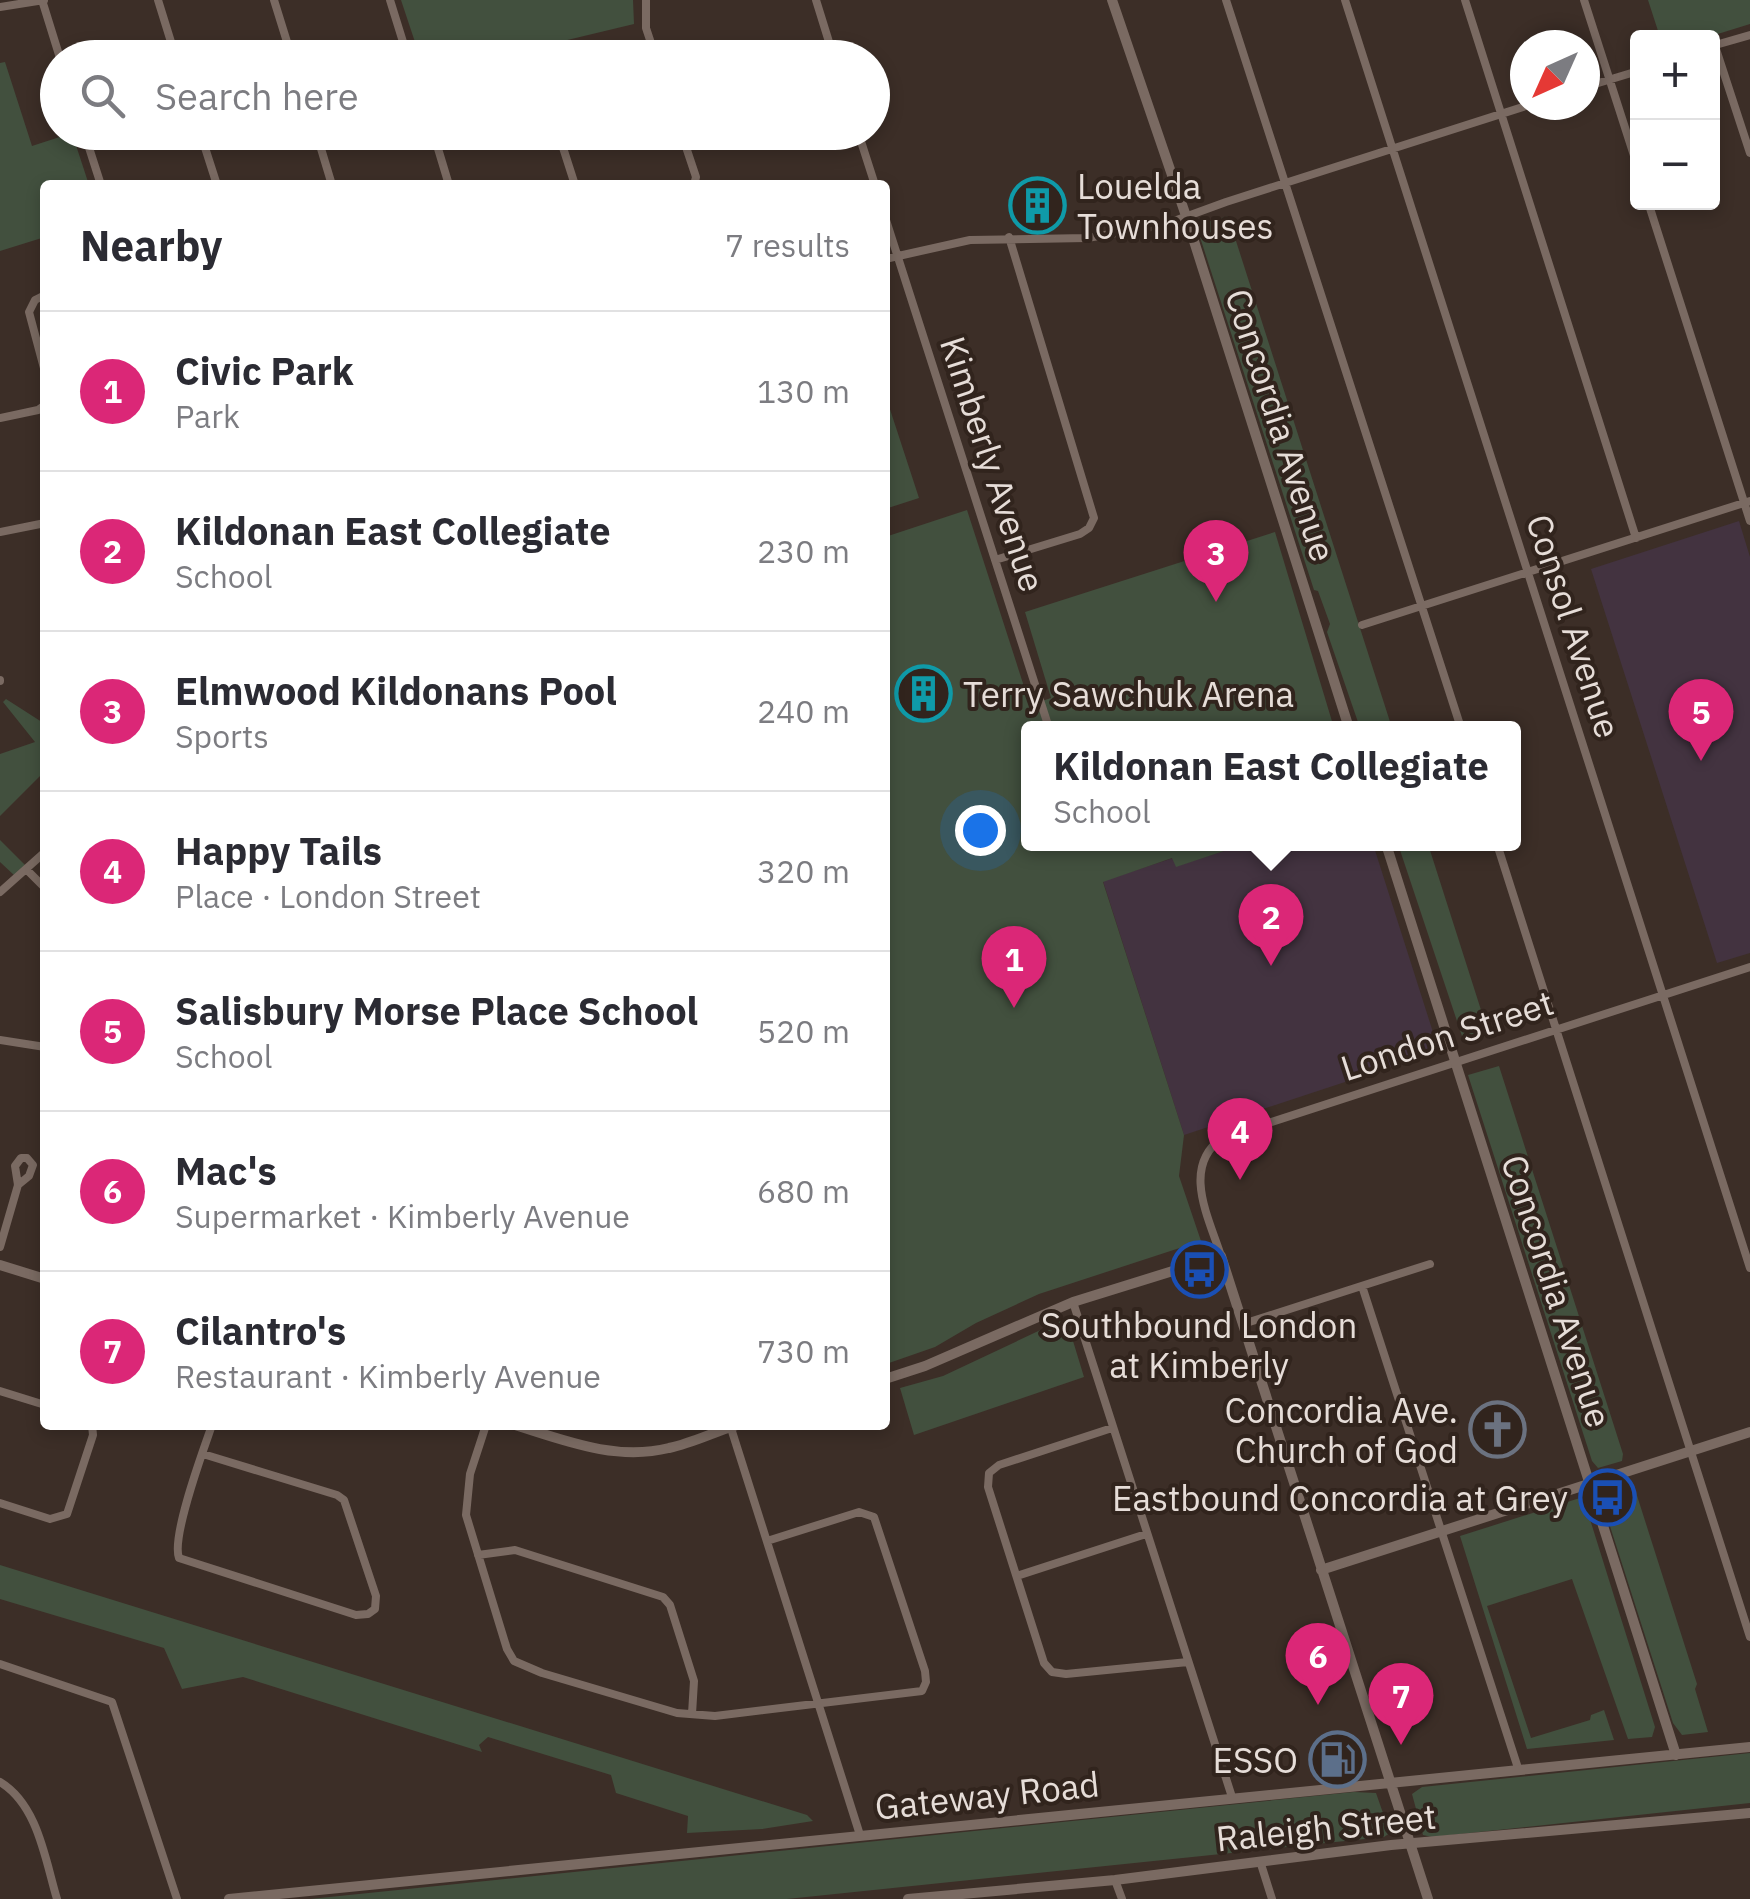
<!DOCTYPE html>
<html lang="en">
<head>
<meta charset="utf-8">
<style>
	:root { --surface:#fff; --page:#f7f7f7; --text:#2b2b33; --muted:#7c7c81; --line:#e1e1e2; --accent:#db2777 }
	body { margin:0; font-family:"IBM Plex Sans",sans-serif; background:var(--page); color:var(--text) }
	.controls { position:absolute; right:30px; top:30px; display:grid; overflow:hidden; border-radius:10px; box-shadow:0 5px 15px #0003 }
	.controls button { width:90px; height:90px; display:grid; place-items:center; padding:0; border:0; border-bottom:2px solid var(--line); background:var(--surface); color:var(--text); font:50px sans-serif }
	.compass { position:absolute; left:1510px; top:30px; width:90px; height:90px; border-radius:50%; background:var(--surface); box-shadow:0 5px 15px #0003; rotate:225deg }
	.you { position:absolute; left:980px; top:830px; width:35px; height:35px; margin:-25px; border:8px solid #fff; border-radius:50%; background:#1a73e8; box-shadow:0 0 0 15px #1a73e833 }
	.badge { display:grid; place-items:center; width:65px; height:65px; border-radius:50%; background:var(--accent); color:#fff; font-size:32px; font-weight:700 }
	.pin { position:absolute; translate:-50% -82px; filter:drop-shadow(0 2px 5px #0008) }
	.pin::after { content:''; position:absolute; top:52px; width:35px; height:30px; background:inherit; clip-path:polygon(0 0,100% 0,50% 100%) }
	.popup { position:absolute; left:1021px; top:721px; width:500px; height:130px; box-sizing:border-box; display:grid; place-content:center; border-radius:10px; background:var(--surface); filter:drop-shadow(0 2px 8px #0005); font-size:32px; white-space:nowrap; color:var(--muted) }
	.popup b { font-size:38px; color:var(--text) }
	.popup::after { content:''; position:absolute; left:50%; top:100%; margin-left:-20px; border:20px solid transparent; border-top-color:var(--surface) }
	.list { margin:0; padding:0; list-style:none }
	h2 { display:flex; justify-content:space-between; align-items:center; height:130px; margin:0; padding:0 40px; font-size:42px }
	h2 small { font-size:32px; font-weight:400; color:var(--muted) }
	.list li { display:grid; grid-template-columns:65px 1fr auto; gap:30px; align-items:center; box-sizing:border-box; height:160px; padding:0 40px; border-top:2px solid var(--line) }
	.list b { display:block; font-size:38px; white-space:nowrap }
	.list p { margin:0; font-size:32px; white-space:nowrap; color:var(--muted) }
	.list em { font-size:32px; font-style:normal; color:var(--muted) }
	.icon { flex:none; width:55px; height:55px; fill:none; stroke:currentColor; stroke-width:2; stroke-linecap:round; stroke-linejoin:round }
	.map { position:relative; flex:none; width:1750px; height:1899px; overflow:hidden }
	.search { position:absolute; background:var(--surface); box-shadow:0 5px 15px #0003; left:40px; top:40px; width:850px; height:110px; display:flex; align-items:center; gap:25px; box-sizing:border-box; padding:0 35px; border-radius:55px; color:var(--muted); font-size:38px }
	.panel { position:absolute; background:var(--surface); box-shadow:0 5px 15px #0003; left:40px; top:180px; width:850px; height:1250px; border-radius:10px }
	.map>svg:first-child { display:block }
	.education { fill:#433340 }
	.green { fill:#42503e }
	.lines { fill:none; stroke-linecap:round; stroke-linejoin:round }
	.street { stroke:#7a6a62; stroke-width:8 }
	.secondary { stroke:#7a6a62; stroke-width:10 }
	.labels { text-anchor:middle; dominant-baseline:central; stroke-width:8; stroke-linejoin:round; paint-order:stroke }
	.poi-label { font-size:35px; fill:#e6ddd8; stroke:#31241d; text-anchor:end }
	.street-label { font-size:35px; fill:#e6ddd8; stroke:#31241d }
</style>
</head>
<body>
<div class="map">
<svg width="1750" height="1899" viewBox="0 0 1750 1899">
	<rect width="100%" height="100%" fill="#3c2e27"/>
	<path class="education" d="M1739,521L1750,557V953L1717,963L1591,569Z
		M1236,844H1373L1439,1051L1184,1135L1103,881L1173,858L1177,866L1233,848Z"/>
	<path class="green" d="M401,0H633L634,24L497,57H420Z
		M1648,0H1750V24L1708,37H1660Z
		M5,62L32,146L72,133L89,185H45V237L0,251V63Z
		M1228,216L1392,728H1360L1327,632L1330,624L1318,591L1314,590L1199,234L1206,231L1204,223Z
		M885,394L919,498L885,509Z
		M967,510L1030,705L1051,698L1025,612L1275,532L1334,728H1028V844H1236L1233,848L1176,867L1172,858L1103,882L1184,1135L1179,1176L1201,1241L1039,1294L976,1323L935,1347L889,1363L885,1351V537Z
		M6,699L45,724V771L0,816V754L35,742L3,702Z
		M0,840L26,866L15,876L0,862Z
		M1398,844H1428L1489,1035L1464,1042Z
		M1499,1066L1623,1454L1622,1461L1598,1468L1592,1461L1468,1075Z
		M1066,1318L1084,1377L914,1435L900,1388L943,1376Z
		M1624,1477L1633,1483L1697,1684L1695,1689L1708,1732L1682,1735L1673,1723L1600,1495L1605,1484Z
		M1583,1497L1655,1727L1652,1737L1628,1739L1572,1579L1487,1606L1531,1738L1590,1720L1591,1715L1604,1710L1614,1740L1527,1749L1460,1536Z
		M0,1565L807,1815L813,1821L762,1829L687,1833L688,1816L616,1793L611,1775L488,1737L479,1745L482,1752L243,1677L182,1689L164,1648L0,1599Z
		M1750,1753V1803L1432,1837L1423,1835L1412,1794L1422,1787Z
		M1354,1792L1376,1793L1390,1833L1384,1837L787,1899H310Z"/>
	<g class="lines">
		<path class="street" d="M42,0L60,58
			M158,0L176,58
			M274,0L292,58
			M390,0L408,58
			M646,0V28L656,58
			M816,0L834,58
			M1226,0L1461,728
			M1345,0L1750,1268
			M1465,0L1636,538
			M1584,0L1638,168
			M0,7L44,0
			M1712,46L1750,35
			M1715,46L1750,153
			M1585,87L1638,71
			M84,132L101,185
			M200,132L217,185
			M316,132L332,185
			M433,132L449,185
			M558,132L575,185
			M681,132L696,177L694,185
			M858,132L875,185
			M435,140L460,132
			M1648,202L1750,521
			M885,217L1049,728
			M885,259L970,240L1087,238L1163,225L1226,202L1529,105
			M45,295L35,300L29,312L45,372
			M0,418L38,410L45,405
			M0,532L45,523
			M995,560L1080,534L1089,528L1094,518L1009,237
			M1362,625L1750,501
			M0,680V681
			M1497,844L1750,1637
			M27,870L45,888
			M0,892L45,852
			M0,1040L45,1047
			M0,1247L18,1185L15,1166L21,1158H27L33,1165L29,1176L18,1185
			M1221,1256C1209,1218 1181,1167 1222,1138L1750,967
			M1362,1286L1518,1768
			M1073,1302L1232,1797
			M1243,1324L1430,1264
			M0,1391L45,1405
			M486,1425L470,1474L466,1515L507,1649L514,1661L542,1673L677,1713L715,1716L922,1691L926,1682L925,1671L874,1517L859,1512L767,1541
			M730,1425L860,1835
			M1112,1428L999,1465L989,1473L988,1487L1044,1663L1052,1672L1066,1674L1188,1662
			M203,1454L337,1495L344,1500L376,1596L375,1609L368,1614L356,1615L179,1558C171,1537 203,1451 212,1425
			M0,1503L50,1519L67,1514L93,1435L92,1425
			M478,1555L515,1550L663,1597L670,1605L694,1681L692,1714
			M1017,1576L1146,1534
			M0,1664L112,1702L177,1899
			M0,1782C38,1805 45,1859 57,1899
			M1260,1861L1272,1899
			M1115,1880L1122,1899"/>
		<path class="secondary" d="M1112,0L1186,216L1349,728
			M1386,844L1676,1755
			M0,1265L45,1279
			M885,1379L925,1366L1073,1302L1221,1256L1428,1899
			M515,1425C566,1441 616,1461 669,1448C693,1443 714,1432 737,1425
			M1321,1570L1750,1432
			M229,1899L1750,1747
			M908,1899L1115,1880L1391,1845L1750,1813"/>
	</g>
	<defs>
		<symbol id="building-ring" viewBox="-11 -11 22 22"><circle r="9.5" fill="#31241d" stroke="#0f9aa8" stroke-width="1.5"/><path d="M-4-6H4V6H1V3H-1V6H-4ZM-2.5-4.3h1.7v1.8h-1.7ZM.8-4.3h1.7v1.8H.8ZM-2.5-1h1.7V.8h-1.7ZM.8-1h1.7V.8H.8Z" fill="#0f9aa8"/></symbol>
		<symbol id="bus-ring" viewBox="-11 -11 22 22"><circle r="9.5" fill="#31241d" stroke="#1a4fb4" stroke-width="1.5"/><path d="M-5-6H5V4H4V6H2V4H-2V6H-4V4H-5ZM-3.5-4V0h7V-4ZM-3.5 1.2v1.5H-2V1.2ZM2 1.2v1.5H3.5V1.2Z" fill="#1a4fb4"/></symbol>
		<symbol id="church-ring" viewBox="-11 -11 22 22"><circle r="9.5" fill="#31241d" stroke="#6b7280" stroke-width="1.5"/><path d="M-1.2-6h2.4v3.5h3.3v2.4h-3.3V6h-2.4V-.1h-3.3v-2.4h3.3Z" fill="#6b7280"/></symbol>
		<symbol id="fuel-ring" viewBox="-11 -11 22 22"><circle r="9.5" fill="#31241d" stroke="#5c6f8a" stroke-width="1.5"/><path d="M-5.5-6h7V0h2V4h1.3V-2.5L3-4.5l.8-.8L6-3V5H2.5V1h-1V6h-7ZM-4.2-4.7v3.2H.2V-4.7Z" fill="#5c6f8a"/></symbol>
	</defs>
	<g fill-rule="evenodd">
		<use href="#building-ring" x="1006" y="174" width="63" height="63"/>
		<use href="#building-ring" x="892" y="662" width="63" height="63"/>
		<use href="#bus-ring" x="1168" y="1238" width="63" height="63"/>
		<use href="#church-ring" x="1466" y="1398" width="63" height="63"/>
		<use href="#bus-ring" x="1576" y="1466" width="63" height="63"/>
		<use href="#fuel-ring" x="1306" y="1728" width="63" height="63"/>
	</g>
	<g class="labels">
		<g class="poi-label">
			<text x="1077" y="186" text-anchor="start">Louelda<tspan x="1077" dy="40">Townhouses</tspan></text>
			<text x="963" y="694" text-anchor="start">Terry Sawchuk Arena</text>
			<text x="1199" y="1325" text-anchor="middle">Southbound London<tspan x="1199" dy="40">at Kimberly</tspan></text>
			<text x="1458" y="1410">Concordia Ave.<tspan x="1458" dy="40">Church of God</tspan></text>
			<text x="1568" y="1498">Eastbound Concordia at Grey</text>
			<text x="1298" y="1760">ESSO</text>
		</g>
		<g class="street-label">
			<text transform="translate(1281 425) rotate(72)">Concordia Avenue</text>
			<text transform="translate(993 464) rotate(72)">Kimberly Avenue</text>
			<text transform="translate(1574 626) rotate(72)">Consol Avenue</text>
			<text transform="translate(1447 1035) rotate(-18)">London Street</text>
			<text transform="translate(1557 1291) rotate(72)">Concordia Avenue</text>
			<text transform="translate(987 1795) rotate(-6)">Gateway Road</text>
			<text transform="translate(1326 1827) rotate(-6)">Raleigh Street</text>
		</g>
	</g>
</svg>
<div class="controls">
<button>+</button>
<button>−</button>
</div>
<svg class="compass" viewBox="-18 -18 36 36"><path d="M0-13l5 13h-10z" fill="#e53935"/><path d="M0 13l5-13h-10z" fill="#7c7c81"/></svg>
<div class="you"></div>
<div class="pin badge" style="left:1014px;top:1008px">1</div>
<div class="pin badge" style="left:1271px;top:966px">2</div>
<div class="popup"><b>Kildonan East Collegiate</b>School</div>
<div class="pin badge" style="left:1216px;top:602px">3</div>
<div class="pin badge" style="left:1240px;top:1180px">4</div>
<div class="pin badge" style="left:1701px;top:761px">5</div>
<div class="pin badge" style="left:1318px;top:1705px">6</div>
<div class="pin badge" style="left:1401px;top:1745px">7</div>
<div class="search"><svg class="icon" aria-label="search" viewBox="0 0 24 24"><circle cx="10" cy="10" r="6"/><path d="M15 15l6 6"/></svg>Search here</div>
<section class="panel">
<h2>Nearby<small>7 results</small></h2>
<ul class="list">
<li><span class="badge">1</span><div><b>Civic Park</b><p>Park</p></div><em>130 m</em></li>
<li><span class="badge">2</span><div><b>Kildonan East Collegiate</b><p>School</p></div><em>230 m</em></li>
<li><span class="badge">3</span><div><b>Elmwood Kildonans Pool</b><p>Sports</p></div><em>240 m</em></li>
<li><span class="badge">4</span><div><b>Happy Tails</b><p>Place · London Street</p></div><em>320 m</em></li>
<li><span class="badge">5</span><div><b>Salisbury Morse Place School</b><p>School</p></div><em>520 m</em></li>
<li><span class="badge">6</span><div><b>Mac's</b><p>Supermarket · Kimberly Avenue</p></div><em>680 m</em></li>
<li><span class="badge">7</span><div><b>Cilantro's</b><p>Restaurant · Kimberly Avenue</p></div><em>730 m</em></li>
</ul>
</section>
</div>
</body>
</html>
